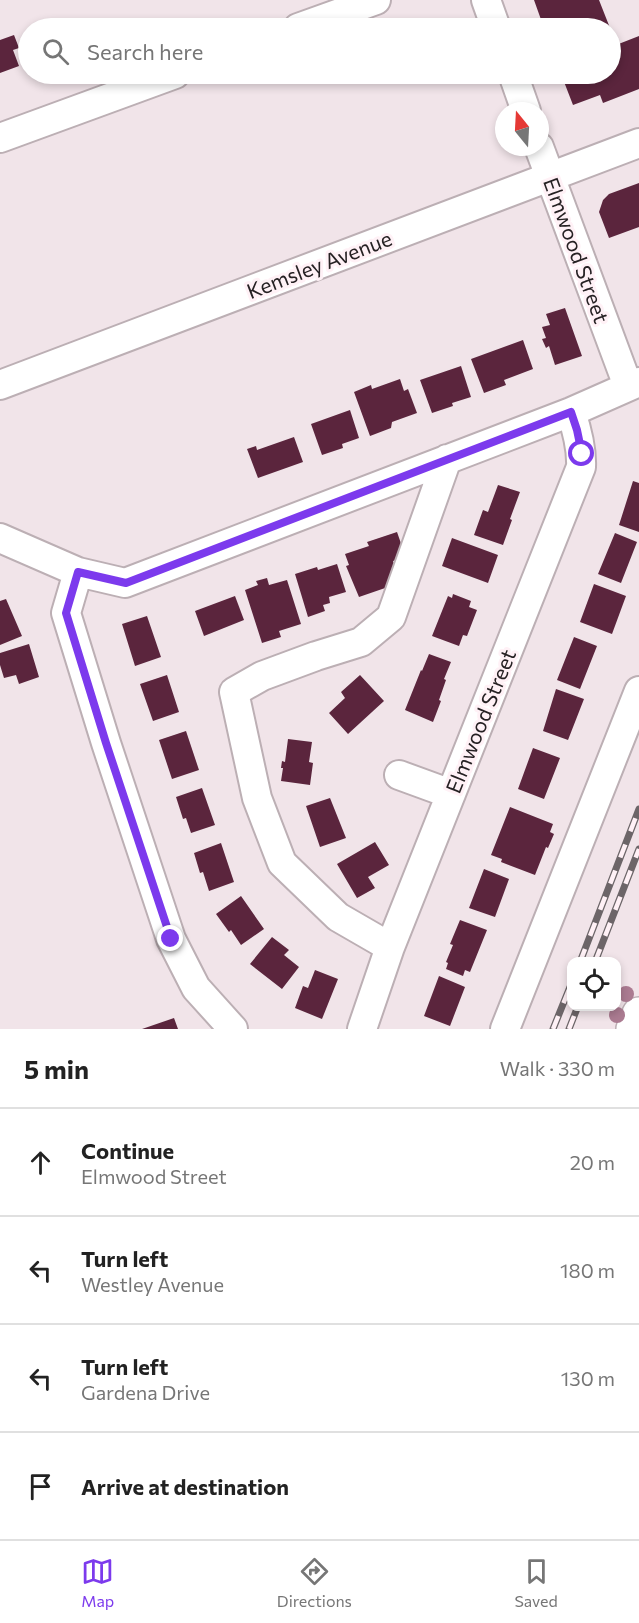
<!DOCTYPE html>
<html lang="en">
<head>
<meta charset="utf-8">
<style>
	:root { --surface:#fff; --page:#f2f2f2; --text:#222; --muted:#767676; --line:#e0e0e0; --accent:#7c3aed }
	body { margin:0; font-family:Commissioner,sans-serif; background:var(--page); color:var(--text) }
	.controls { position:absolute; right:18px; bottom:18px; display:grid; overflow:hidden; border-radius:12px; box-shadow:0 3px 9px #0003 }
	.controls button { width:54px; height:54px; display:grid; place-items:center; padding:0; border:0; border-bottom:2px solid var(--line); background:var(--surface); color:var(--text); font:30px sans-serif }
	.compass { position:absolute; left:495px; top:102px; width:54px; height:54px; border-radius:50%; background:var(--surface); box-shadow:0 3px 9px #0003; rotate:342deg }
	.stop { position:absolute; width:18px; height:18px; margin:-14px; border:4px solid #7c3aed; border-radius:50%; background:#fff }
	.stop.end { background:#7c3aed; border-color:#fff; box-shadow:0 2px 6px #0008 }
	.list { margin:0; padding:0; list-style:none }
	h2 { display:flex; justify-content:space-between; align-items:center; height:78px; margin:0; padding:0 24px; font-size:26px }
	h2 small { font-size:20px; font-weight:400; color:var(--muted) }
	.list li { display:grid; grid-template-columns:39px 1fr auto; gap:18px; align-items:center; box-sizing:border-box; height:108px; padding:0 24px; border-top:2px solid var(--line) }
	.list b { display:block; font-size:22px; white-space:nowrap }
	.list p { margin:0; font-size:20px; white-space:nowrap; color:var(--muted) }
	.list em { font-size:20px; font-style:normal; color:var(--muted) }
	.icon { flex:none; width:33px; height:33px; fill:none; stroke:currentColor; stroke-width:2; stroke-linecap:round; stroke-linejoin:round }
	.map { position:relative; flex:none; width:639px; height:1029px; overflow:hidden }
	.search { position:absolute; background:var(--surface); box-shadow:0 3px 9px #0003; left:18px; right:18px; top:18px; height:66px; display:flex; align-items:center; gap:15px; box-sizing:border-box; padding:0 21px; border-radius:33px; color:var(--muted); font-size:22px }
	.sheet { height:510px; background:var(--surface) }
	nav { display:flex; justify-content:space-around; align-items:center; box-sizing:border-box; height:84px; border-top:2px solid var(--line); background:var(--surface); font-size:16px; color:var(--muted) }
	nav a { display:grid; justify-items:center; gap:3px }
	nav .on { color:var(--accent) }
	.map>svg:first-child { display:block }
	.building { fill:#5b253d }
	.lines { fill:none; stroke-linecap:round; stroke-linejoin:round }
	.minor-casing { stroke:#bcafb4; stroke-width:32 }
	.major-casing { stroke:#bcafb4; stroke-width:36 }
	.minor { stroke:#fff; stroke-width:28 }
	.major { stroke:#fff; stroke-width:33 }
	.rail-casing { stroke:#6c6568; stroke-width:7 }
	.rail { stroke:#fff1f6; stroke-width:4.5; stroke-dasharray:14; stroke-linecap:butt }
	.tree { fill:#ab7b91 }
	.route { stroke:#7c3aed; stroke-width:8 }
	.labels { text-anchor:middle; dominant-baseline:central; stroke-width:6; stroke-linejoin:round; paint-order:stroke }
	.street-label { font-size:21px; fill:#262123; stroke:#fff1f6 }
</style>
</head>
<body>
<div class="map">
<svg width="639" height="1029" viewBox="0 0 639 1029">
	<rect width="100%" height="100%" fill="#f1e4e9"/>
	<path class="building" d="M534,0H599L610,28H544Z
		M611,31L616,45L639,36V89L603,103L600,95L573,105L561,74H610Z
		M14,35L19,48L13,50L19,66L0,73V40Z
		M639,183V227L609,238L599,212L603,200L609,194Z
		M565,308L582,356L555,365L549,346L546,348L542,339L546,338L542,327L550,325L546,314Z
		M523,340L533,369L504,380L506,385L484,393L471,359Z
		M461,366L471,397L452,403L453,406L432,413L420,380Z
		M400,379L404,391L408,389L417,413L392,422L391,428L370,436L354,392L371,385L372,389Z
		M350,410L359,438L342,444L343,448L322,455L311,424Z
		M294,437L303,462L258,478L247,449L256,446L257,450Z
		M633,481L639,483V532L619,525Z
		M498,485L520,492L510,519L512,520L503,545L474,535L483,510L488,512Z
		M397,532L404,552L400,559L393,561L397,572L388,587L359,597L346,566L349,565L345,554L369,546L367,542Z
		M615,533L637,542L621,583L598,574Z
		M452,538L498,555L488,583L442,566Z
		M337,564L346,592L329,597L330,603L323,605L325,611L308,617L295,574L317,567L318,570Z
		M267,578L269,585L287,580L301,624L279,631L281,637L262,643L245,590L258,585L256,581Z
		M594,584L626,596L612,634L580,622Z
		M453,594L471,601L469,607L477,610L467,636L463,635L459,646L432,636L448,596L452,598Z
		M235,596L244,620L204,636L195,611Z
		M6,599L22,636L0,645V601Z
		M147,616L161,657L135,666L122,624Z
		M574,637L597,646L580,689L557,680Z
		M29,644L39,677L19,684L16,675L4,678L0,665V653Z
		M429,654L451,662L444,679L446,680L439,700L441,701L433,722L405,710L421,670L422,671Z
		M167,675L179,712L153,721L140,684Z
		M360,675L384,701L348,734L329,713L345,698L341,692Z
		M556,689L584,699L568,740L543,731Z
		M186,731L199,770L172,779L159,740Z
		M288,739L312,742L309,762L313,763L310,785L281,781L283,768H281L282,761L285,762Z
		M533,748L560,758L544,799L518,789Z
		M202,788L215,825L191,833L186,818L183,819L176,797Z
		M330,798L346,838L320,847L306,806Z
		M510,807L553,824L550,832L554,834L548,848L546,847L535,875L501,862L502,859L491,855Z
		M375,842L389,865L368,877L375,888L357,898L337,864Z
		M221,843L234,882L209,891L203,872L200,873L194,853Z
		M484,869L509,879L495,917L469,908Z
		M241,896L264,929L241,945L231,930L229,932L216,914Z
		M460,920L487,930L470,972L465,970L463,976L446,969L448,963L446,962L453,945L450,944Z
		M272,937L289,950L284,955L299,967L282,989L250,964Z
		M315,970L338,979L322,1019L295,1008L303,986L308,988Z
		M439,976L465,987L450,1026L424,1016Z
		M174,1018L178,1029H142Z"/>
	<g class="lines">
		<defs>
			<path id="minor" d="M486,0L496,28
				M298,28L376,0
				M513,74L526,111
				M0,138L175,74
				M539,147L628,386
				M0,385L639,143
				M0,538L78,572L66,613L106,743L171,939L196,988L233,1029
				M78,572L125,583L571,412L639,382
				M399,775L451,794
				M390,947L338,917L282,863L257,798L234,692L262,676L316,656L361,642L391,617L447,459
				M362,1029L390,947L581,467C582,448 577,430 571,412
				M505,1029L639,691"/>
			<path id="major" d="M633,1029L639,1014"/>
		</defs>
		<use href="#minor" class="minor-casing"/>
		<use href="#major" class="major-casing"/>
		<use href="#minor" class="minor"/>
		<use href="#major" class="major"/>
		<defs>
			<path id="rail" d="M580,962L639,809
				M595,962L639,849
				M553,1029L572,982
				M569,1029L578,1006"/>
		</defs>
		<use href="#rail" class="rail-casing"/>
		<use href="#rail" class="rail"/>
	</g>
	<g class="tree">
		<circle cx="626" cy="994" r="8"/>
		<circle cx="617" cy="1015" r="8"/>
	</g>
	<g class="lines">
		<path class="route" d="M171,939L106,743L66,613L78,572L126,583L571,412L577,430L582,454"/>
	</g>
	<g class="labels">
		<g class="street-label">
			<text transform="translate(577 250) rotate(70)">Elmwood Street</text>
			<text transform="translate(319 264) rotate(-21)">Kemsley Avenue</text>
			<text transform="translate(480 721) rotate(-68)">Elmwood Street</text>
		</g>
	</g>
</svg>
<div class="controls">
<button><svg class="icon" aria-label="locate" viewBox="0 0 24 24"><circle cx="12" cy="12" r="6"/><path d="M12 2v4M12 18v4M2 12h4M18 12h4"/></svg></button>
</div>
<svg class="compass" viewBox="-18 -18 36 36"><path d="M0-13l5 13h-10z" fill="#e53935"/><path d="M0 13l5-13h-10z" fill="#767676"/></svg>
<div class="stop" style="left:582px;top:454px"></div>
<div class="stop end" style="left:171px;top:939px"></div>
<div class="search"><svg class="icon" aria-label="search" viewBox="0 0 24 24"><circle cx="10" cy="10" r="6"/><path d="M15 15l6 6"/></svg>Search here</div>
</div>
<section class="sheet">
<h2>5 min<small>Walk · 330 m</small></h2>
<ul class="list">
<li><svg class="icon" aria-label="ahead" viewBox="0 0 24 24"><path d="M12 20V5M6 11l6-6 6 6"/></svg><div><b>Continue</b><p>Elmwood Street</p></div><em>20 m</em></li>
<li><svg class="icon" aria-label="left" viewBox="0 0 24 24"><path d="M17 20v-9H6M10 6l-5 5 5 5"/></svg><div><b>Turn left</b><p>Westley Avenue</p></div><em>180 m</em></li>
<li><svg class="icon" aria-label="left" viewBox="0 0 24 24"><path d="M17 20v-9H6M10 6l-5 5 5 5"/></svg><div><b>Turn left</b><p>Gardena Drive</p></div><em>130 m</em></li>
<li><svg class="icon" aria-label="arrive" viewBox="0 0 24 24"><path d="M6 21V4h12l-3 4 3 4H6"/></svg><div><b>Arrive at destination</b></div></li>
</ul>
</section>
<nav>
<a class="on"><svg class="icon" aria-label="map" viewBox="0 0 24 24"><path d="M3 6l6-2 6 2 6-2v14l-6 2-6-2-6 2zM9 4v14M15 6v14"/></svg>Map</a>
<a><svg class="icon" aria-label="directions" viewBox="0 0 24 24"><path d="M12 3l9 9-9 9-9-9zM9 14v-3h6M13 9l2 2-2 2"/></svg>Directions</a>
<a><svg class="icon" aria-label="saved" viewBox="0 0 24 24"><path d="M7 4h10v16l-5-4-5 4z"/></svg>Saved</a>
</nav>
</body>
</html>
